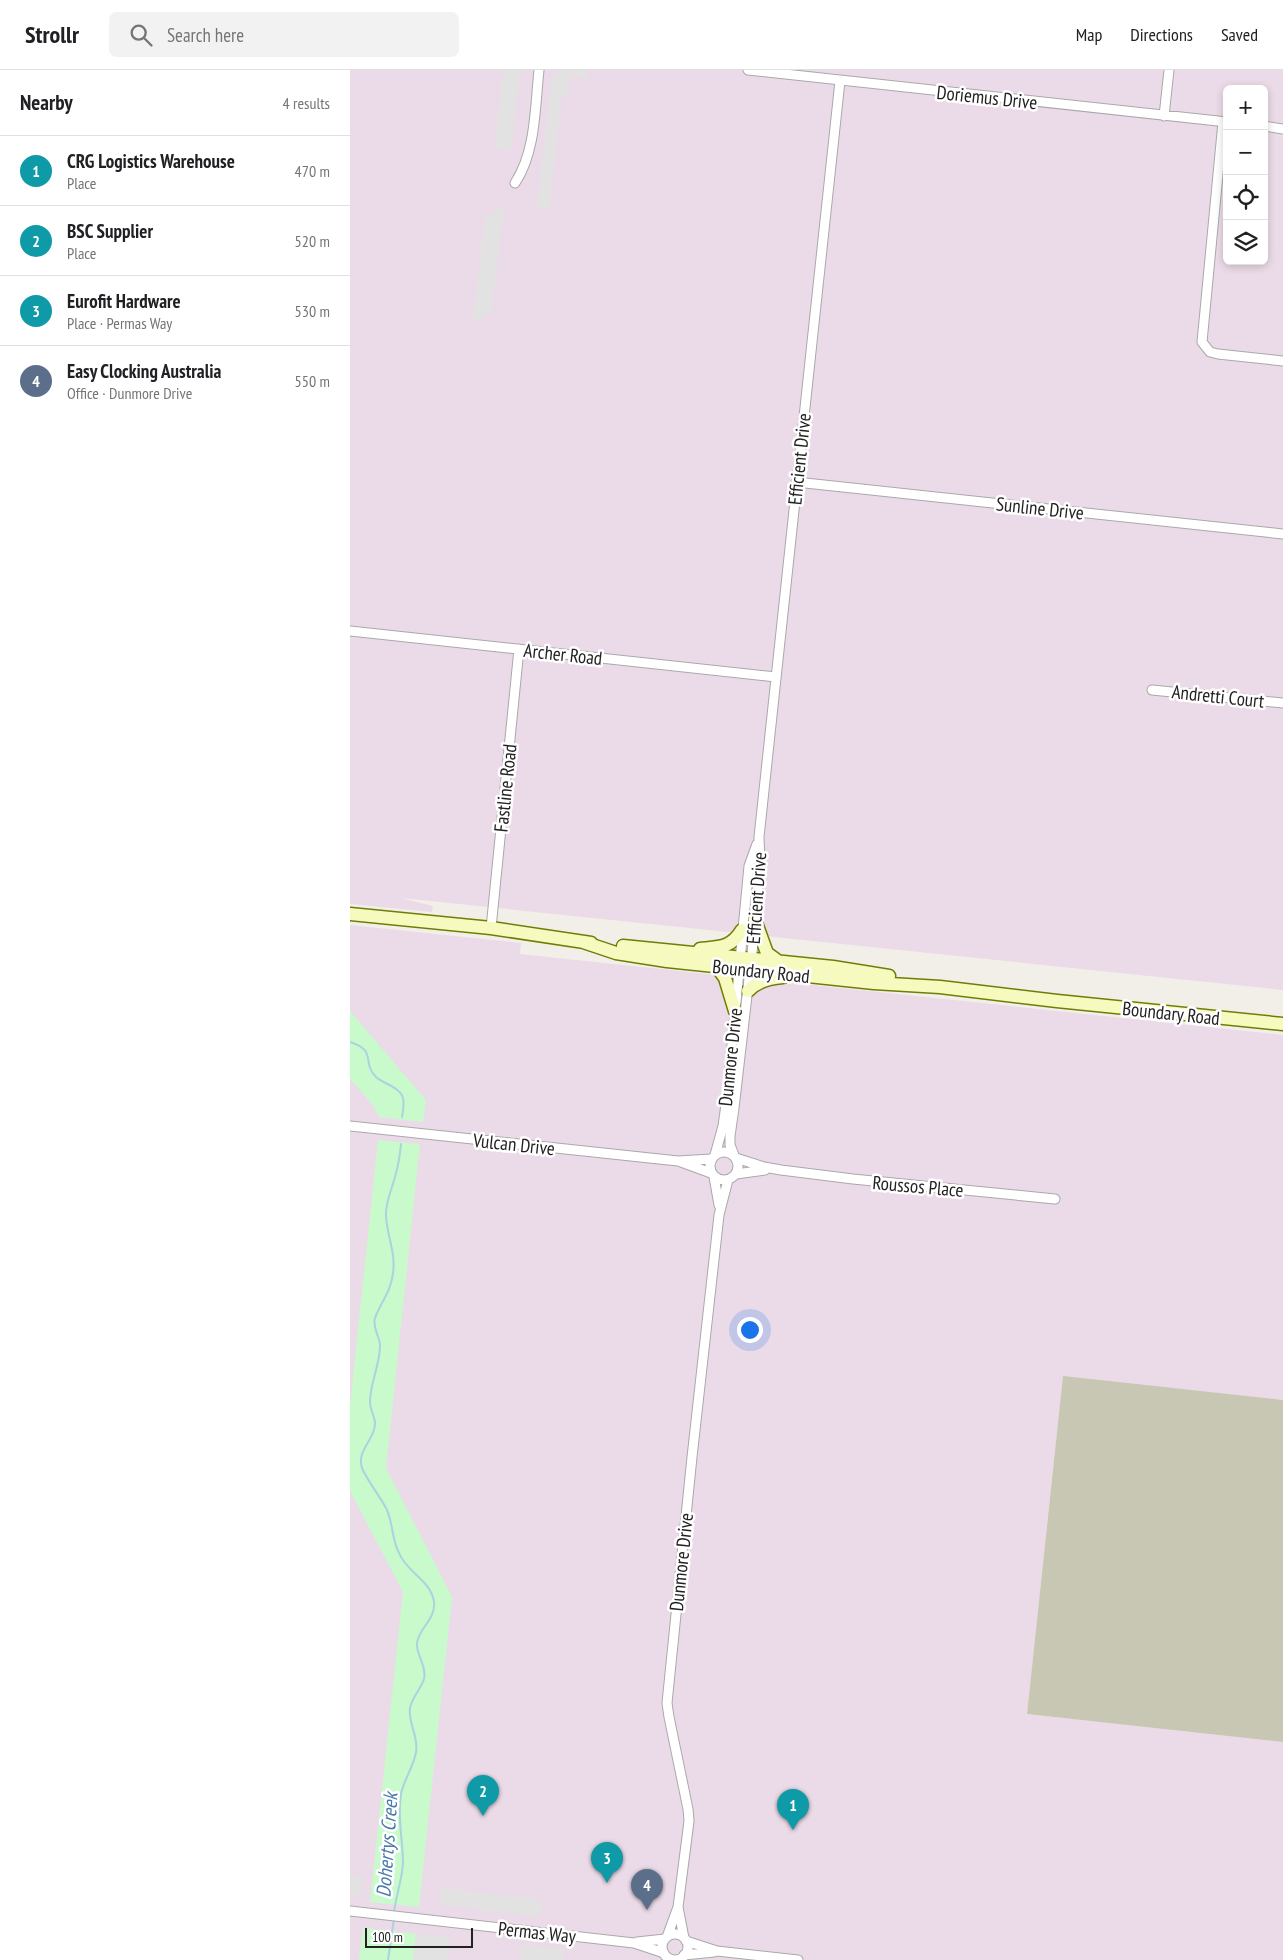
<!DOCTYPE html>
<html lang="en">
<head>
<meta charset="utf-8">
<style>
	:root { --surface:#fff; --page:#f2f2f2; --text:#202124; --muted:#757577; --line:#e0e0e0; --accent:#d40000 }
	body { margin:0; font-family:"PT Sans Narrow",sans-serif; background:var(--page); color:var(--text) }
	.controls { position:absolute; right:15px; top:15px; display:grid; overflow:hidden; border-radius:8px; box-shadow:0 2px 8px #0003 }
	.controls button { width:45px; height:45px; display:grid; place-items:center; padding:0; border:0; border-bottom:1px solid var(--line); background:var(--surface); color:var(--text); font:25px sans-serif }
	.scale { position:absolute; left:15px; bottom:12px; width:108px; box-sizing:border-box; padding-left:5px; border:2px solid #222; border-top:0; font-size:14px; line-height:18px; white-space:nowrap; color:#222; -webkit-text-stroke:4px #fff; paint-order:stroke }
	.you { position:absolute; left:399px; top:1259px; width:18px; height:18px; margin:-12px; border:4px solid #fff; border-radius:50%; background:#1a73e8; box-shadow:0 0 0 8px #1a73e833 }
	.badge { display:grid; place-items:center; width:32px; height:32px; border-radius:50%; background:var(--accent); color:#fff; font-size:16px; font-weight:700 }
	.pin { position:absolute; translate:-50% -41px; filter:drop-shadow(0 1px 2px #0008) }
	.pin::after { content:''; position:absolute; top:26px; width:18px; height:15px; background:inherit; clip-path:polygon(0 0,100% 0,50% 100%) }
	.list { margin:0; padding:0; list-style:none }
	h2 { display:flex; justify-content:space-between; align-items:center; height:65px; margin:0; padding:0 20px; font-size:21px }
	h2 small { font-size:16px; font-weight:400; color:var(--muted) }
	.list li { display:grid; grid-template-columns:32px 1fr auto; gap:15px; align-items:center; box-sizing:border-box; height:70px; padding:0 20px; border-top:1px solid var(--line) }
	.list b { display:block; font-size:19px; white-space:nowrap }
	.list p { margin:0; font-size:16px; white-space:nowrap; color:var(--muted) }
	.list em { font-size:16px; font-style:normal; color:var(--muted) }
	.icon { flex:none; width:28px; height:28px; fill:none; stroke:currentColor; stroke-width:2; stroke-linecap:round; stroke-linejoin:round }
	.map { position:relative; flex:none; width:933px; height:1890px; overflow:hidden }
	header { display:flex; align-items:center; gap:30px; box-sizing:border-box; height:70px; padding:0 25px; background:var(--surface); border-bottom:1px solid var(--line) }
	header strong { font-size:24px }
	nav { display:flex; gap:28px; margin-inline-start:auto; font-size:18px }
	.search { width:350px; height:45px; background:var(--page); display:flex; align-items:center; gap:12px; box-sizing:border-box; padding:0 18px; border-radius:8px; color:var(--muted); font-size:19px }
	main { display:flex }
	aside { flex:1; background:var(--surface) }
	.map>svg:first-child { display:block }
	.industrial { fill:#ebdbe8; fill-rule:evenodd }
	.construction { fill:#c7c7b4 }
	.park { fill:#c8facc }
	.parking { fill:#e2e2e2 }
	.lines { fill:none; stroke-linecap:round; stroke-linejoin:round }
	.stream { stroke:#aad3df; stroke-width:2 }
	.street-casing { stroke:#a9a9a9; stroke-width:11 }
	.secondary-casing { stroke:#707d05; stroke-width:15 }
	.street { stroke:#fff; stroke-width:9 }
	.secondary { stroke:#f7fabf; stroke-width:12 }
	.labels { text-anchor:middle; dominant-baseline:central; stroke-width:5; stroke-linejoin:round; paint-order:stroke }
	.street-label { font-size:19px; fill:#222; stroke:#fff }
	.water-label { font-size:20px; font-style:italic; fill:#4a7aab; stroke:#fff }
</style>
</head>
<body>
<header>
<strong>Strollr</strong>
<div class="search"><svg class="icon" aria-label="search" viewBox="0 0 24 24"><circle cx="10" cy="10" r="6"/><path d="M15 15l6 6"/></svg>Search here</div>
<nav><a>Map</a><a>Directions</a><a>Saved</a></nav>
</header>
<main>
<aside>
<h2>Nearby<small>4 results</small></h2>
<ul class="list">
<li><span class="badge" style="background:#0f9aa8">1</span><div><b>CRG Logistics Warehouse</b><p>Place</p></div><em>470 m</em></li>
<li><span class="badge" style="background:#0f9aa8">2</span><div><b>BSC Supplier</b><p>Place</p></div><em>520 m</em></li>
<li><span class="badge" style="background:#0f9aa8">3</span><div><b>Eurofit Hardware</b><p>Place · Permas Way</p></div><em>530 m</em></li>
<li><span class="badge" style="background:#5c6f8a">4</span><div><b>Easy Clocking Australia</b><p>Office · Dunmore Drive</p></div><em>550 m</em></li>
</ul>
</aside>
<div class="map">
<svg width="933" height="1890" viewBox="0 0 933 1890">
	<rect width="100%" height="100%" fill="#f2efe9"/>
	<path class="industrial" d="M0,0H933V920L51,828L83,836L82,842L0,834ZM877,19H914V191H877Z
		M0,855L171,873L170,884L933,965V1330L713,1307L677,1644L933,1671V1890H0Z"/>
	<path class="construction" d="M713,1306L933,1330V1672L677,1644Z"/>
	<path class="park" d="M0,941L76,1030L73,1052L29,1047L22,1034L0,1009Z
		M28,1070L70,1074L36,1398L102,1527L69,1837L20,1832L53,1522L0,1421V1336Z
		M13,1858L66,1864L63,1890H9Z"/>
	<path class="parking" d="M153,0H170L161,80L144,79Z
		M208,0H238L237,8L220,6L218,25H212L199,139L187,137L202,5L207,6Z
		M149,137L154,138L141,245L136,244L128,251H123L135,144H141Z
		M0,1805L13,1806L10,1825L0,1824Z
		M90,1818L192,1829L190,1847L90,1835Z
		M67,1864L100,1867L98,1890H64Z
		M172,1875L214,1879L213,1890H170Z"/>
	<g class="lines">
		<path class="stream" d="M0,972C28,981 11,992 26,1007C34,1014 50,1017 53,1028C54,1033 53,1042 52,1047
			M44,1842C46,1826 52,1810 53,1793C53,1770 47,1748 51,1724C54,1709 64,1696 66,1682C69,1667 58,1654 60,1638C62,1627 71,1619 74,1609C77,1596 66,1585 67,1573C69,1558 86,1549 84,1532C81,1510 57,1503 49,1483C42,1470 43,1454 37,1440C30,1426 18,1412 12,1398C6,1380 26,1369 25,1352C24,1345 20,1339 20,1332C20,1313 30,1295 30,1276C30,1266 22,1258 25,1248C31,1232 41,1222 43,1203C46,1183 37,1166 36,1146C35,1132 43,1117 46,1103C49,1093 50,1084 51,1074
			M38,1890L44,1849"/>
		<defs>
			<path id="street" d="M398,0L877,52
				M814,46L819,0
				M873,52L852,272L860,282L868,284L933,291
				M914,56L933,59
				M165,113C186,82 185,36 189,0
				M446,412L933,464
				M0,561L426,607
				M802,620L933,633
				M141,858L169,579
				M0,1056L328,1091L361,1089
				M360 1096a14 14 0 1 1 28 0a14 14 0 1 1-28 0Z
				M365,1085L373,1056L377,1027L399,796L407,774
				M384,1085L380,1075V1066L384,1038L403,874L410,795L409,767L490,11
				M386,1088L414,1097L431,1100L503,1109L705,1129
				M331,1092L361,1103
				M386,1104L415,1100
				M364,1107L369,1135
				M328,1837L334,1868
				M0,1841L284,1873L314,1883
				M312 1877a13 13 0 1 1 26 0a13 13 0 1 1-26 0Z
				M317,1867L328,1837L339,1751L338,1739L319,1647L317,1633L342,1387L369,1145L378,1110
				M336,1871L367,1881L448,1890
				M287,1872L315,1869
				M334,1885L364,1882"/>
			<path id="secondary" d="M0,844L141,858L241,873
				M405,850L417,883L428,891
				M233,872L266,883L317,891L524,913L590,917L707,931L933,954
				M273,876L483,897L539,906
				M350,879C370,877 381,878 392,860
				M367,897L375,908L385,941
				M398,921C407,911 420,908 433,907"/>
		</defs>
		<use href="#street" class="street-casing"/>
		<use href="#secondary" class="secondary-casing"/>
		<use href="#street" class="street"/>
		<use href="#secondary" class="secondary"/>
	</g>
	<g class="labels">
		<g class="street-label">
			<text transform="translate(637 27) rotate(6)">Doriemus Drive</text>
			<text transform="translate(449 389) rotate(-84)">Efficient Drive</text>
			<text transform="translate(690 438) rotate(6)">Sunline Drive</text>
			<text transform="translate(213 584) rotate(6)">Archer Road</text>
			<text transform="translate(868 626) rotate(6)">Andretti Court</text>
			<text transform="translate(155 718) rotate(-84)">Fastline Road</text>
			<text transform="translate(406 828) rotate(-86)">Efficient Drive</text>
			<text transform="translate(411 901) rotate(6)">Boundary Road</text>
			<text transform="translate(821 943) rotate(6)">Boundary Road</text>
			<text transform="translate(380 987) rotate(-84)">Dunmore Drive</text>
			<text transform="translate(164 1074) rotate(6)">Vulcan Drive</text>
			<text transform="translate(568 1116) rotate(5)">Roussos Place</text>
			<text transform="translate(331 1492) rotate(-84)">Dunmore Drive</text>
			<text transform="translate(187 1862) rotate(6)">Permas Way</text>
		</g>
		<g class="water-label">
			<text transform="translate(37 1775) rotate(-86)">Dohertys Creek</text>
		</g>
	</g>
</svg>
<div class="controls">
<button>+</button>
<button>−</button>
<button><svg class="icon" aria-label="locate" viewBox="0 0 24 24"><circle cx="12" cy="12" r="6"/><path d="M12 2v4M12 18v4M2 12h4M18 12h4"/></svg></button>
<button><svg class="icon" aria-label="layers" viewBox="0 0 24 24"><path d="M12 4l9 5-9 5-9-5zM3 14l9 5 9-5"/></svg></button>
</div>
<div class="scale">100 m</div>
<div class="you"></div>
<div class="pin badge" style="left:443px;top:1760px;background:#0f9aa8">1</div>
<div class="pin badge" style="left:133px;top:1746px;background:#0f9aa8">2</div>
<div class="pin badge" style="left:257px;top:1813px;background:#0f9aa8">3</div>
<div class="pin badge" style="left:297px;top:1840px;background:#5c6f8a">4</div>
</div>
</main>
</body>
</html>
